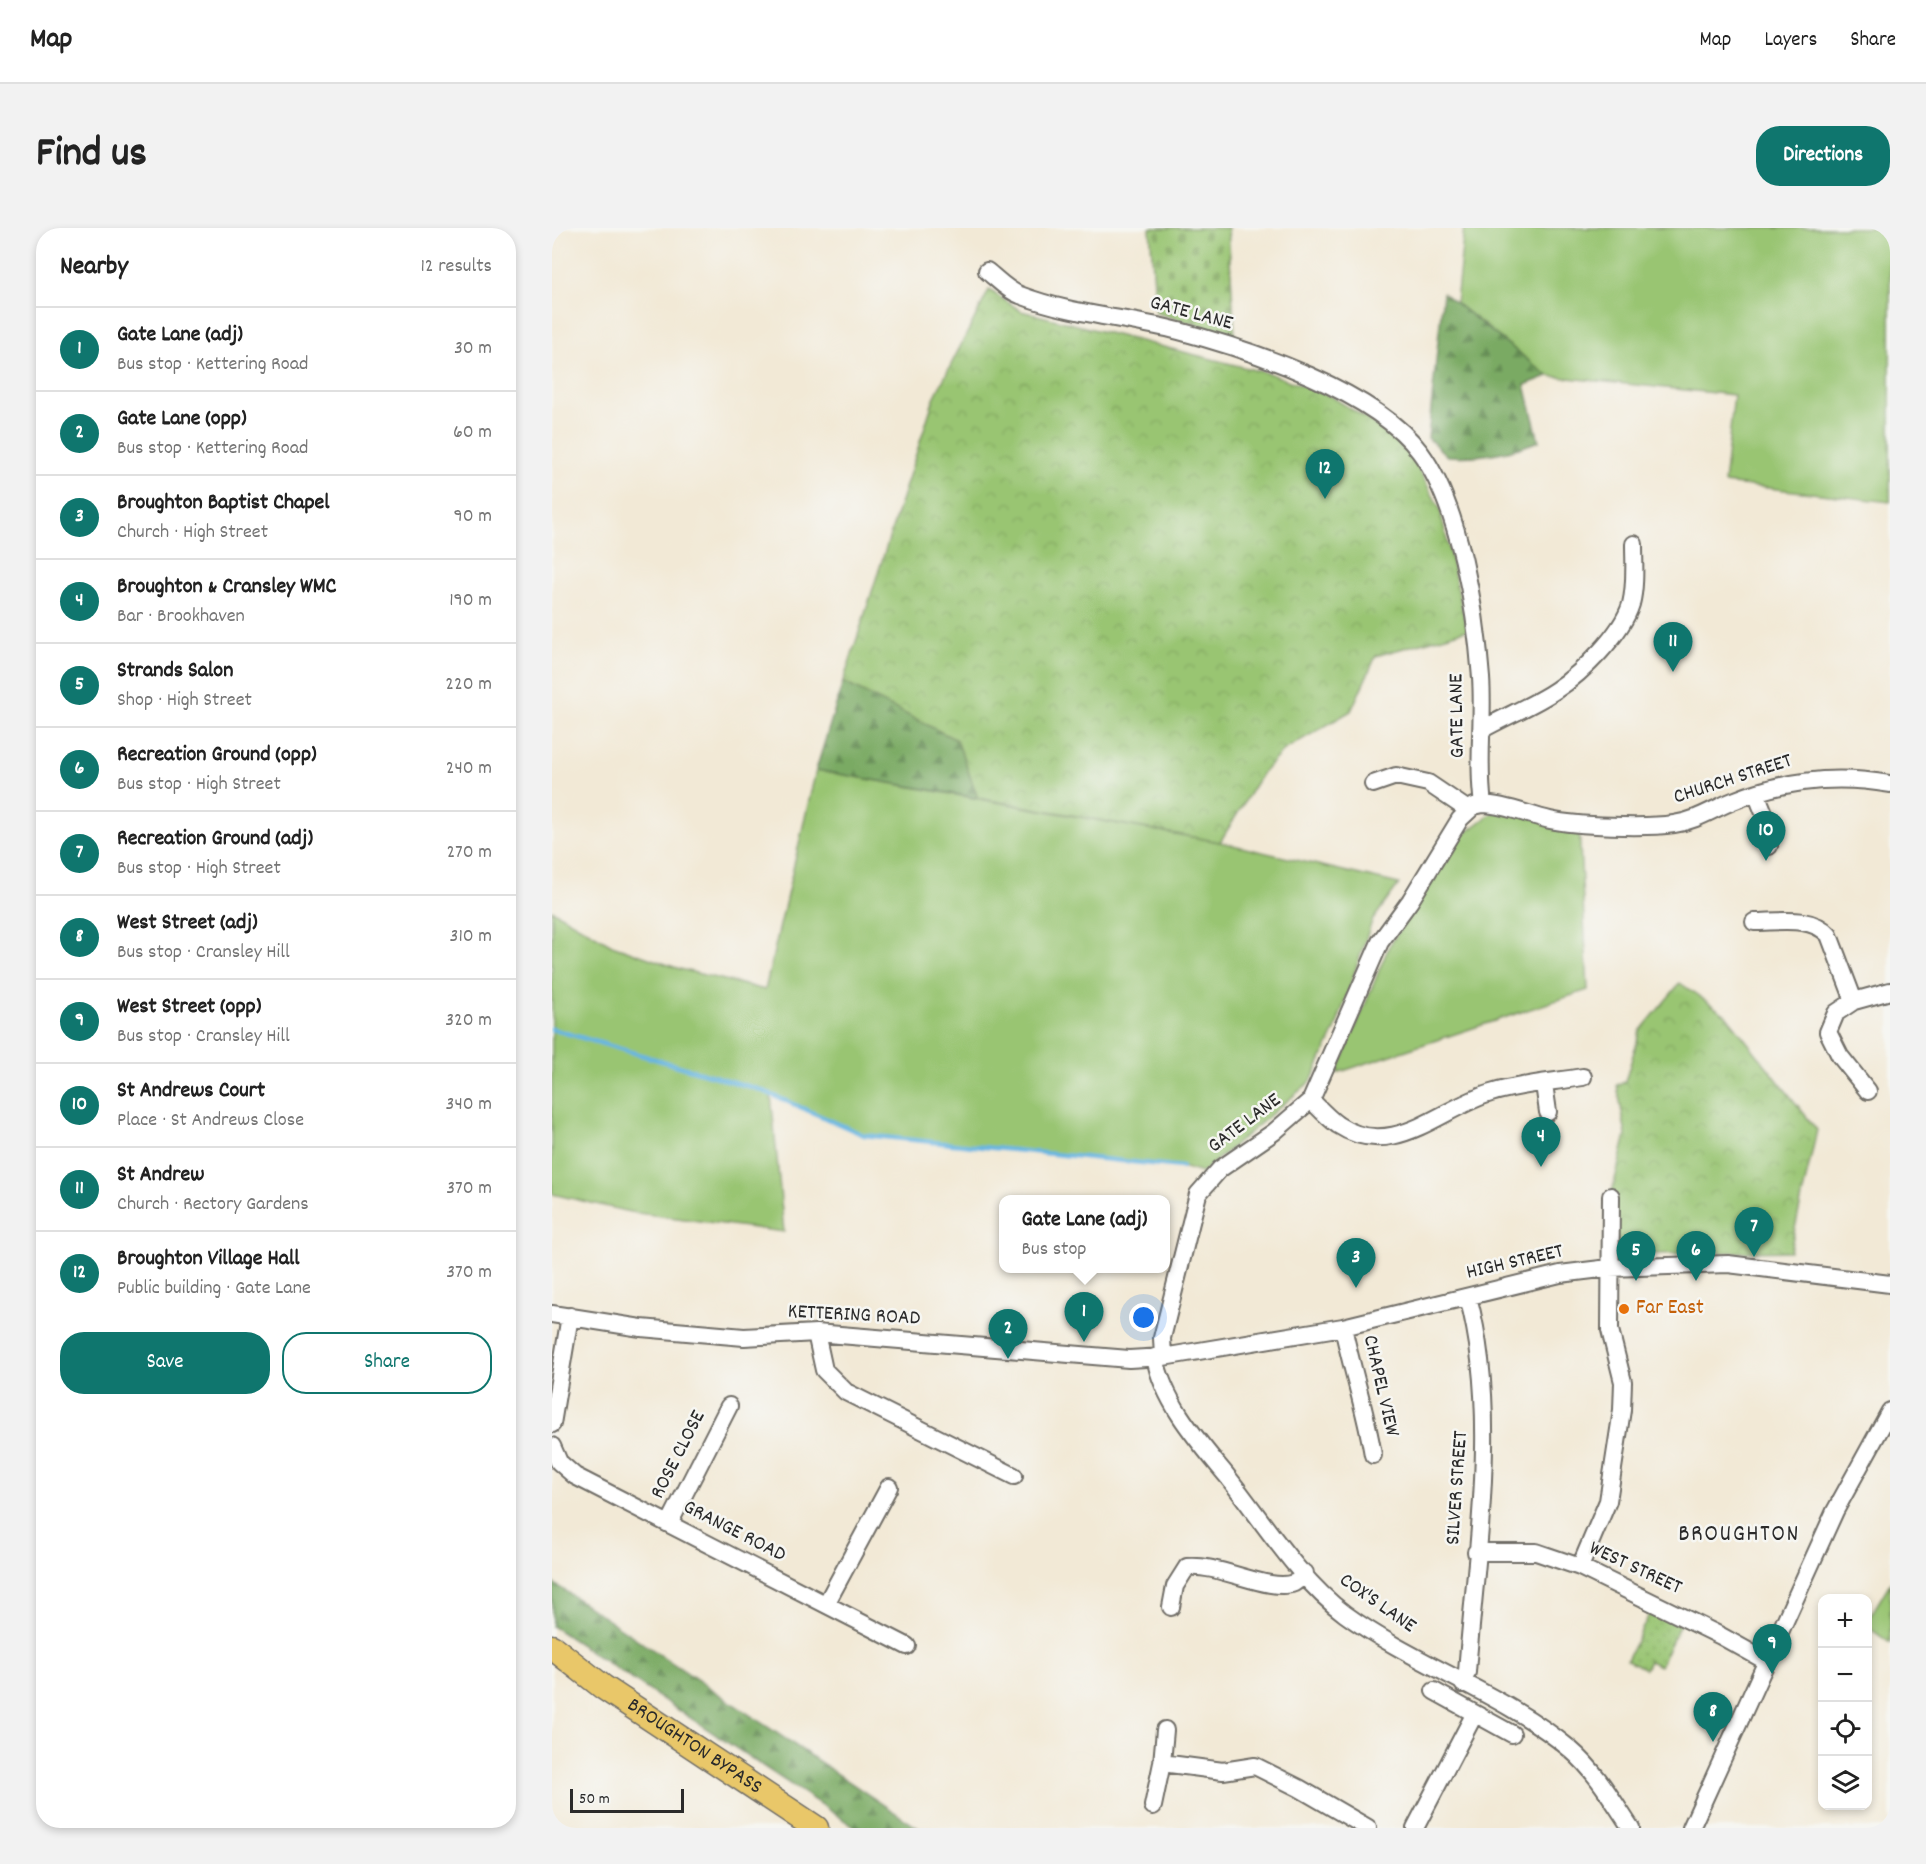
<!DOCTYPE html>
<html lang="en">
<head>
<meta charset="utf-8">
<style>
	:root { --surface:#fff; --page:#f2f2f2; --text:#222; --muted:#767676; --line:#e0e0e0; --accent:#0f766e }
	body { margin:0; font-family:Dekko,sans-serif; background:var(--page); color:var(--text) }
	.controls { position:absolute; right:18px; bottom:18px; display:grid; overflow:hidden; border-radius:12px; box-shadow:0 3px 9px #0003 }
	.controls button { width:54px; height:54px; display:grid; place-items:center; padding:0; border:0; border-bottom:2px solid var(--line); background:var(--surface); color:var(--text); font:30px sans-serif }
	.scale { position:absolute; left:18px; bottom:15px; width:114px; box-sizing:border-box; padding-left:6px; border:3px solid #2b2b2b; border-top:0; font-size:16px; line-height:21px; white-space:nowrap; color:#2b2b2b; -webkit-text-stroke:4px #f6f6f2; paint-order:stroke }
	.you { position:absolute; left:592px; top:1090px; width:21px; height:21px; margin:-15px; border:4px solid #fff; border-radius:50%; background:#1a73e8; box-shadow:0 0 0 9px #1a73e833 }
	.badge { display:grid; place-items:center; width:39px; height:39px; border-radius:50%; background:var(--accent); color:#fff; font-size:20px; font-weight:700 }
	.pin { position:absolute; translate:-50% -50px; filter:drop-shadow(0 2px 3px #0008) }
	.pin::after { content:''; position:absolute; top:32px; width:21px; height:18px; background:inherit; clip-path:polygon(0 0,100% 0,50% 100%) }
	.popup { position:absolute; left:447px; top:967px; width:171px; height:78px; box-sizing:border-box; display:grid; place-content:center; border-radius:12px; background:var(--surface); filter:drop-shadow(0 2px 4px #0005); font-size:20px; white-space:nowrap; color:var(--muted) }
	.popup b { font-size:22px; color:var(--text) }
	.popup::after { content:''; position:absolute; left:50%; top:100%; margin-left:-12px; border:12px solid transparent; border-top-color:var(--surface) }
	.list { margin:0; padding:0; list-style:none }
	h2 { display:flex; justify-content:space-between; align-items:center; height:78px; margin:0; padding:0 24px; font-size:26px }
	h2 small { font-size:20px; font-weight:400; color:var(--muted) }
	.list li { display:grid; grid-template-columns:39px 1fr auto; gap:18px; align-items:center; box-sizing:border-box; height:84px; padding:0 24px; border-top:2px solid var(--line) }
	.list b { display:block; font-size:22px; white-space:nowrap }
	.list p { margin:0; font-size:20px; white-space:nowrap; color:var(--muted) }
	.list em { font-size:20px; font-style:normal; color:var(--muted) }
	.actions { display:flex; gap:12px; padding:18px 24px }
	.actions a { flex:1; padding:14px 0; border:2px solid var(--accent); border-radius:24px; text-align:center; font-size:21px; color:var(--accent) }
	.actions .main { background:var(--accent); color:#fff }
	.icon { flex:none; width:33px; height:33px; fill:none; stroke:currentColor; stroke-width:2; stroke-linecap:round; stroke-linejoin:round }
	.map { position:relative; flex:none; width:1338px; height:1600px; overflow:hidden; border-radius:24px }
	header { display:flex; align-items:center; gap:36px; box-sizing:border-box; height:84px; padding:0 30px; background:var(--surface); border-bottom:2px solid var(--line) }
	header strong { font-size:28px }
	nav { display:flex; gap:33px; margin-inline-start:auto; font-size:21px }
	.intro { display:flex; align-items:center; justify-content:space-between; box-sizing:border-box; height:144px; padding:0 36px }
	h1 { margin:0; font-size:42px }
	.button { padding:15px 27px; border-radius:24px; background:var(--accent); color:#fff; font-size:21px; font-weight:700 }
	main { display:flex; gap:36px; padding:0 36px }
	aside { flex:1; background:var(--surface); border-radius:24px; box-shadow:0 3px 9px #0003 }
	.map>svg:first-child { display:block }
	.grass { fill:#99c572; stroke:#62784e; stroke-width:1.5 }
	.forest { fill:url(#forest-firs); stroke:#526a48; stroke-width:1.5 }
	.cemetery { fill:url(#cemetery-stones); stroke:#62784e; stroke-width:1.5 }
	.park { fill:url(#park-crowns); stroke:#62784e; stroke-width:1.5 }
	.garden { fill:url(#garden-dots); stroke:#62784e; stroke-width:1.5 }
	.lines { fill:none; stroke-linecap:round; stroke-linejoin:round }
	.stream { stroke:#68b6e2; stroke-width:4.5 }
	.minor-casing { stroke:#716e67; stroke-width:20 }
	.highway-casing { stroke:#716e67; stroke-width:27 }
	.minor { stroke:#fff; stroke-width:16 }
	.highway { stroke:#e9c769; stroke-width:24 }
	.food-dot { fill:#e8710a; stroke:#f6f6f2; stroke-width:2 }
	.labels { text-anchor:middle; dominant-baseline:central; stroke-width:5; stroke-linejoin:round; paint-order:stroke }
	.street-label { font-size:21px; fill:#2b2b2b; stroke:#f6f6f2 }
	.food-label { font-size:21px; fill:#c56008; stroke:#f6f6f2; text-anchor:start }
	.quarter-label { font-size:24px; letter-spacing:1.5px; fill:#2b2b2b; stroke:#f6f6f2 }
</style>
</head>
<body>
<header>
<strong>Map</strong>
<nav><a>Map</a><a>Layers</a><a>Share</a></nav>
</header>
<div class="intro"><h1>Find us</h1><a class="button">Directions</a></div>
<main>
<aside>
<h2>Nearby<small>12 results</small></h2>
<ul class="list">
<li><span class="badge">1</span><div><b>Gate Lane (adj)</b><p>Bus stop · Kettering Road</p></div><em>30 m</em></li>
<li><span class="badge">2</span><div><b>Gate Lane (opp)</b><p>Bus stop · Kettering Road</p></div><em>60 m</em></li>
<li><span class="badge">3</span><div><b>Broughton Baptist Chapel</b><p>Church · High Street</p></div><em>90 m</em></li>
<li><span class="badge">4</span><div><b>Broughton &amp; Cransley WMC</b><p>Bar · Brookhaven</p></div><em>190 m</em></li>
<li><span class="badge">5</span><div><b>Strands Salon</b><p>Shop · High Street</p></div><em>220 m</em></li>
<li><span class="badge">6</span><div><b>Recreation Ground (opp)</b><p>Bus stop · High Street</p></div><em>240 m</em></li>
<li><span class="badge">7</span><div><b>Recreation Ground (adj)</b><p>Bus stop · High Street</p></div><em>270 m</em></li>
<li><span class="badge">8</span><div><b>West Street (adj)</b><p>Bus stop · Cransley Hill</p></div><em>310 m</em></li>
<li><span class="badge">9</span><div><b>West Street (opp)</b><p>Bus stop · Cransley Hill</p></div><em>320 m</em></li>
<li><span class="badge">10</span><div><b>St Andrews Court</b><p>Place · St Andrews Close</p></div><em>340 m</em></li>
<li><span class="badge">11</span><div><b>St Andrew</b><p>Church · Rectory Gardens</p></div><em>370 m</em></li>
<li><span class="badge">12</span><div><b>Broughton Village Hall</b><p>Public building · Gate Lane</p></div><em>370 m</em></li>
</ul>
<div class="actions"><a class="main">Save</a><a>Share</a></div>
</aside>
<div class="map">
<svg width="1338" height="1600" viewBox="0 0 1338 1600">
	<defs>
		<pattern id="forest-firs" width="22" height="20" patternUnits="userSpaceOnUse" patternTransform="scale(1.5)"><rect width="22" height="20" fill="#7aaa64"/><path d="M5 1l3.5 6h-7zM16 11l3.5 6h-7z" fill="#648b53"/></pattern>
		<pattern id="cemetery-stones" width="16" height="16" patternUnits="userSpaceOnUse" patternTransform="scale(1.5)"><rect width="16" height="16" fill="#99c572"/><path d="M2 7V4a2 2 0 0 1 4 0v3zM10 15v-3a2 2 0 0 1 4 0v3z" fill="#84a963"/></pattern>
		<pattern id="park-crowns" width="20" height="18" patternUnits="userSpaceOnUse" patternTransform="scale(1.5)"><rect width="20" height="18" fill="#99c572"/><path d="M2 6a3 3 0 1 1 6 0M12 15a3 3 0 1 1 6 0" fill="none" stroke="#84a963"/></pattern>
		<pattern id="garden-dots" width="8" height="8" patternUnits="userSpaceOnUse" patternTransform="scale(1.5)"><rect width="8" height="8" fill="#99c572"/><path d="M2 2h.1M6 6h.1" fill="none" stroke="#84a963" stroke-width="1.8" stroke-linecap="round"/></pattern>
	</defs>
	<rect width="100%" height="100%" fill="#f6f6f2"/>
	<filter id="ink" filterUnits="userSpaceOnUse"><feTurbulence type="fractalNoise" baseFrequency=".0167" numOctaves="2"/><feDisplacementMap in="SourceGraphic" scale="12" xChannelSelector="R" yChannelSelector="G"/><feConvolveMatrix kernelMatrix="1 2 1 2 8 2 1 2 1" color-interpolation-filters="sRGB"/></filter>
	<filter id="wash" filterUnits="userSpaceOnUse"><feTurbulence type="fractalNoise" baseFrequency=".008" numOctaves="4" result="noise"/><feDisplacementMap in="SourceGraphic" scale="24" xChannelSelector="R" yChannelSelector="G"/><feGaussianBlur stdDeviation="1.35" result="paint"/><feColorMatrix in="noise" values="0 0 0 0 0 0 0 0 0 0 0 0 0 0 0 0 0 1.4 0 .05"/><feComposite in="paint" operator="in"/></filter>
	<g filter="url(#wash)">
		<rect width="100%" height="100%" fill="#f2e9d6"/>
		<path class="grass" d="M912,0H1338V274L1172,255L1182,167L996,148L904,75Z
			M264,542L668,614L847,656L820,693L783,802L759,853L649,945L630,939L312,907L219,867L232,1004L78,984L0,966V682L60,717L128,741L213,762Z
			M944,582L1027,600L1036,762L785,845L837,718L911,607Z
			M1338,1355V1415L1316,1399V1392Z"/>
		<path class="forest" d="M891,65L996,148L973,157L987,213C957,225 928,230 895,228L876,210Z
			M291,454L405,512L426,570L264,542Z
			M0,1354L366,1600H304L0,1398Z"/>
		<path class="cemetery" d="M598,0H676L683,108L604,85Z"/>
		<path class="park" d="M437,62L469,83L719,146L780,169L834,203L859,227L888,281L915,402L824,428L799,483L732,522L711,544L668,614L426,570L405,512L291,454L382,170Z
			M1128,755L1174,787L1265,902L1238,1023L1058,1027L1059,968L1074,907L1065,857L1073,854L1088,803Z"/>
		<path class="garden" d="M1099,1383L1128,1396L1108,1438L1097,1433L1093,1441L1075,1432Z"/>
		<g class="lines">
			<path class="stream" d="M0,801L209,862L312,907L630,939"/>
		</g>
	</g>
	<g filter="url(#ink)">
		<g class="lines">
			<defs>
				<path id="minor" d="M435,43C445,51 456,63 468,67C517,86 576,90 627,103C699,122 823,163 868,224C908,278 924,383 929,450C932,492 925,535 931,576L922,578L908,591L858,673L828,714L759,872L722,904L668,941L646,966L610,1110L611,1129
					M931,501C954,488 982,477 1004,462C1030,445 1070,406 1079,376C1084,357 1082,335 1082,316
					M821,556L844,548L876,555L916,582
					M1204,565L1214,590L1217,618
					M931,576C954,577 976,587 998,592C1024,598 1094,600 1122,596C1144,593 1161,581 1181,573C1232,552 1283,546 1338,556
					M1202,694C1226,694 1259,687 1277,707L1302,773L1284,785L1276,804L1288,828L1316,863
					M1302,773L1338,763
					M992,856L996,884
					M759,872C767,880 776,890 786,897C841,933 888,880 939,865C968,856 1001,854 1031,849
					M0,1086L89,1100L192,1109L264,1105L577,1131L611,1129L791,1099L1008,1046L1057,1040L1176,1036L1338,1056
					M791,1099C800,1142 814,1184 821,1227
					M264,1105L272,1142L294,1164L462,1248
					M603,1129C611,1174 647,1214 675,1248C711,1293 747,1352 793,1386C863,1437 953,1466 1018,1521C1044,1543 1061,1573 1079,1600
					M0,1196L18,1088
					M0,1218L7,1234L23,1248L355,1418
					M117,1296L177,1178
					M924,1324H984L1028,1339L1169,1408L1214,1433
					M1028,1339L1056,1273L1070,1182L1071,1154L1058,1102L1059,968
					M274,1376L337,1259
					M619,1379L623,1358L635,1339C666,1335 718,1365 742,1355C746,1353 750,1348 753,1345
					M911,1456L915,1444C924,1324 948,1185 916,1069
					M882,1463L960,1506
					M610,1535L671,1543L703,1538L747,1560L816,1600
					M601,1578L610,1535L613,1502
					M863,1600L922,1487
					M1139,1600L1283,1283L1338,1183"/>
				<g id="highway">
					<path id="s1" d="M0,1419L51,1459L264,1600"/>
				</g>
			</defs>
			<use href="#minor" class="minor-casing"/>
			<use href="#highway" class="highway-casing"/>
			<use href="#minor" class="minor"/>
			<use href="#highway" class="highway"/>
		</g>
	</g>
	<circle class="food-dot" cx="1072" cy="1081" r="6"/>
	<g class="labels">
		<g class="street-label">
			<text transform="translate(639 86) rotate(15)">GATE LANE</text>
			<text transform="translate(906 488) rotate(-91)">GATE LANE</text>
			<text transform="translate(1181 552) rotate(-18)">CHURCH STREET</text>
			<text transform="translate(693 896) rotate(-37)">GATE LANE</text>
			<text transform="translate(963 1035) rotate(-13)">HIGH STREET</text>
			<text transform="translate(302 1088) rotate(3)">KETTERING ROAD</text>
			<text transform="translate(828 1158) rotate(77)">CHAPEL VIEW</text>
			<text transform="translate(127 1227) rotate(-63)">ROSE CLOSE</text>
			<text transform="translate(906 1260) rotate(-86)">SILVER STREET</text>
			<text transform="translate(182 1304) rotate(27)">GRANGE ROAD</text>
			<text transform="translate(1083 1341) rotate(25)">WEST STREET</text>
			<text transform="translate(825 1376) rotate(35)">COX'S LANE</text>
			<text stroke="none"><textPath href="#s1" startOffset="174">BROUGHTON BYPASS</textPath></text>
		</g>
		<g class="food-label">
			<text x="1084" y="1081">Far East</text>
		</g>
		<g class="quarter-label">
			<text x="1187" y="1307">BROUGHTON</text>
		</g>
	</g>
</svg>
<div class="controls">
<button>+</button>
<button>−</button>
<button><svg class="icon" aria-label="locate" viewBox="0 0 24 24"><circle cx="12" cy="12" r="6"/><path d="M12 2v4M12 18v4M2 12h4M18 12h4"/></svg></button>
<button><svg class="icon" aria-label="layers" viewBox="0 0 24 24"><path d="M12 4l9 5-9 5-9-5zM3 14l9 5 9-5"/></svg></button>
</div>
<div class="scale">50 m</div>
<div class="you"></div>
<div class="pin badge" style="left:532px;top:1114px">1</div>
<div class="popup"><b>Gate Lane (adj)</b>Bus stop</div>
<div class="pin badge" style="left:456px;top:1131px">2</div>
<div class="pin badge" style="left:804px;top:1060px">3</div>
<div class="pin badge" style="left:989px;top:939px">4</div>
<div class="pin badge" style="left:1084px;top:1053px">5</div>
<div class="pin badge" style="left:1144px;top:1053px">6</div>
<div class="pin badge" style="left:1202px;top:1029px">7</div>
<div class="pin badge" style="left:1161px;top:1514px">8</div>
<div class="pin badge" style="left:1220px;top:1446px">9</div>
<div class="pin badge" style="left:1214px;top:633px">10</div>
<div class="pin badge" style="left:1121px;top:444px">11</div>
<div class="pin badge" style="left:773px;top:271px">12</div>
</div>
</main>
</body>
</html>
